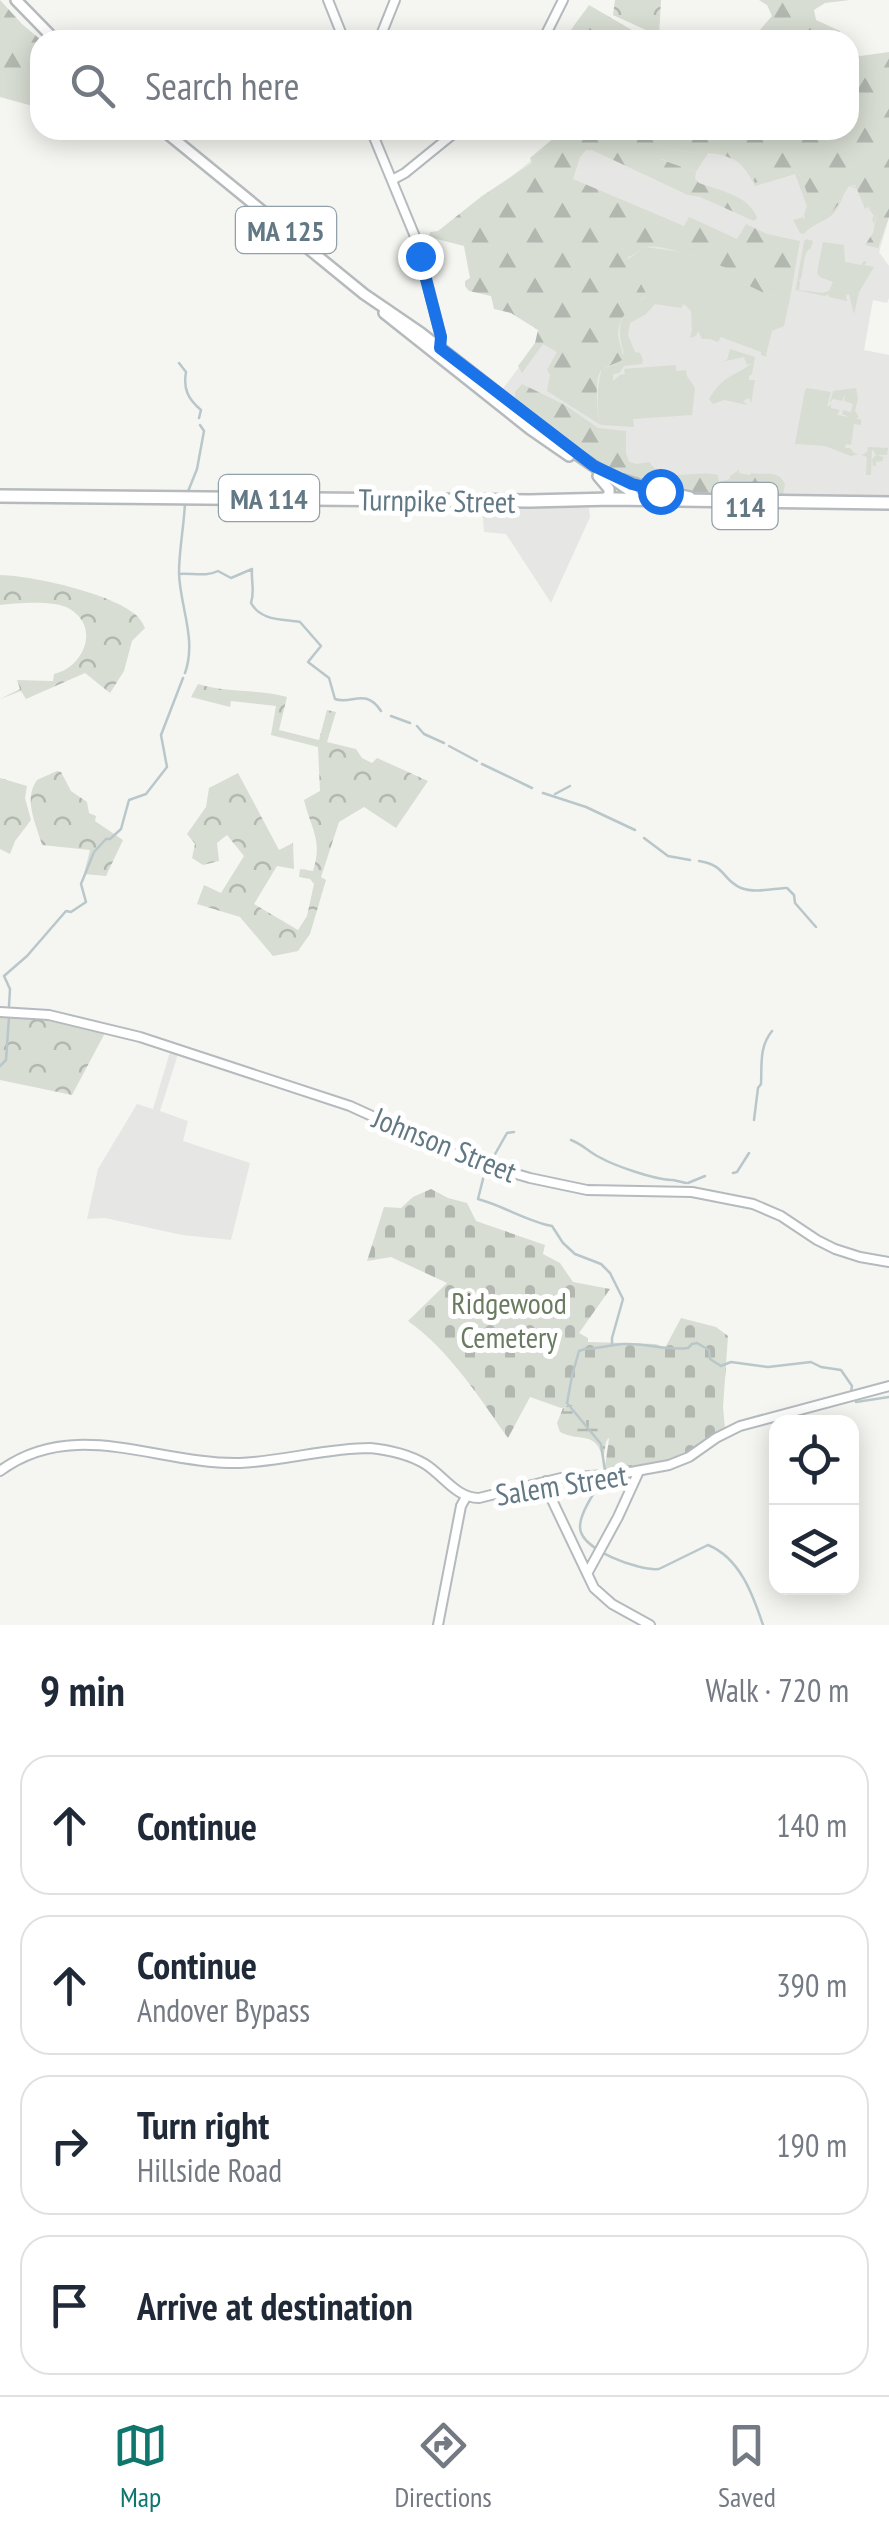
<!DOCTYPE html>
<html lang="en">
<head>
<meta charset="utf-8">
<style>
	:root { --surface:#fff; --page:#f2f2f3; --text:#1f2937; --muted:#747a83; --line:#e0e1e3; --accent:#0f766e }
	body { margin:0; font-family:"PT Sans Narrow",sans-serif; background:var(--page); color:var(--text) }
	.controls { position:absolute; right:30px; bottom:30px; display:grid; overflow:hidden; border-radius:20px; box-shadow:0 5px 25px #0003 }
	.controls button { width:90px; height:90px; display:grid; place-items:center; padding:0; border:0; border-bottom:2px solid var(--line); background:var(--surface); color:var(--text); font:50px sans-serif }
	.stop { position:absolute; width:30px; height:30px; margin:-22px; border:8px solid #1a73e8; border-radius:50%; background:#fff }
	.stop.end { background:#1a73e8; border-color:#fff; box-shadow:0 2px 10px #0008 }
	.list { margin:0; padding:0; list-style:none }
	h2 { display:flex; justify-content:space-between; align-items:center; height:130px; margin:0; padding:0 40px; font-size:42px }
	h2 small { font-size:32px; font-weight:400; color:var(--muted) }
	.list li { display:grid; grid-template-columns:65px 1fr auto; gap:30px; align-items:center; box-sizing:border-box; height:140px; margin:0 20px 20px; padding:0 20px; border:2px solid var(--line); border-radius:30px }
	.list b { display:block; font-size:38px; white-space:nowrap }
	.list p { margin:0; font-size:32px; white-space:nowrap; color:var(--muted) }
	.list em { font-size:32px; font-style:normal; color:var(--muted) }
	.icon { flex:none; width:55px; height:55px; fill:none; stroke:currentColor; stroke-width:2; stroke-linecap:round; stroke-linejoin:round }
	.map { position:relative; flex:none; width:889px; height:1625px; overflow:hidden }
	.search { position:absolute; background:var(--surface); box-shadow:0 5px 25px #0003; left:30px; right:30px; top:30px; height:110px; display:flex; align-items:center; gap:25px; box-sizing:border-box; padding:0 35px; border-radius:30px; color:var(--muted); font-size:38px }
	.sheet { height:770px; background:var(--surface) }
	nav { display:flex; justify-content:space-around; align-items:center; box-sizing:border-box; height:140px; border-top:2px solid var(--line); background:var(--surface); font-size:28px; color:var(--muted) }
	nav a { display:grid; justify-items:center; gap:5px }
	nav .on { color:var(--accent) }
	.map>svg:first-child { display:block }
	.built { fill:#e6e6e4 }
	.grass { fill:#d7ddd2 }
	.forest { fill:url(#forest-firs) }
	.wetland { fill:url(#wetland-marsh) }
	.cemetery { fill:url(#cemetery-stones) }
	.park { fill:url(#park-crowns) }
	.lines { fill:none; stroke-linecap:round; stroke-linejoin:round }
	.stream { stroke:#b9c7cb; stroke-width:2.5 }
	.secondary-casing { stroke:#b4babe; stroke-width:12 }
	.primary-casing { stroke:#b5babd; stroke-width:14 }
	.highway-casing { stroke:#b6babd; stroke-width:16 }
	.secondary { stroke:#fff; stroke-width:8 }
	.primary { stroke:#fff; stroke-width:9 }
	.highway { stroke:#fff; stroke-width:11 }
	.route { stroke:#1a73e8; stroke-width:12 }
	.labels { text-anchor:middle; dominant-baseline:central; stroke-width:10; stroke-linejoin:round; paint-order:stroke }
	.shield { fill:#fff; stroke:#91a0a9; stroke-width:2.5 }
	.shield-label { font-size:28px; font-weight:bold; fill:#627884 }
	.street-label { font-size:30px; fill:#627884; stroke:#fff }
	.park-label { font-size:30px; fill:#697b61; stroke:#fff }
</style>
</head>
<body>
<div class="map">
<svg width="889" height="1625" viewBox="0 0 889 1625">
	<defs>
		<pattern id="forest-firs" width="22" height="20" patternUnits="userSpaceOnUse" patternTransform="scale(2.5)"><rect width="22" height="20" fill="#d7ddd2"/><path d="M5 1l3.5 6h-7zM16 11l3.5 6h-7z" fill="#b2b8b0"/></pattern>
		<pattern id="wetland-marsh" width="20" height="14" patternUnits="userSpaceOnUse" patternTransform="scale(2.5)"><rect width="20" height="14" fill="#d7ddd2"/><path d="M1 5h8M5 5V1M11 12h8M15 12V8" fill="none" stroke="#b2b8b0"/></pattern>
		<pattern id="cemetery-stones" width="16" height="16" patternUnits="userSpaceOnUse" patternTransform="scale(2.5)"><rect width="16" height="16" fill="#d7ddd2"/><path d="M2 7V4a2 2 0 0 1 4 0v3zM10 15v-3a2 2 0 0 1 4 0v3z" fill="#b2b8b0"/></pattern>
		<pattern id="park-crowns" width="20" height="18" patternUnits="userSpaceOnUse" patternTransform="scale(2.5)"><rect width="20" height="18" fill="#d7ddd2"/><path d="M2 6a3 3 0 1 1 6 0M12 15a3 3 0 1 1 6 0" fill="none" stroke="#b2b8b0"/></pattern>
	</defs>
	<rect width="100%" height="100%" fill="#f5f5f1"/>
	<path class="built" d="M889,53V218L879,252L889,266V298L887,303L873,300L864,350L889,355V498L715,494L649,485L630,479L604,466L502,390L583,281L438,236L569,130L576,137L582,139L587,136L591,130H849L873,56Z
		M482,504L589,508L590,517L551,603L506,534L484,532Z
		M170,1052L178,1054L160,1111L188,1121L183,1141L250,1163L231,1240L182,1235L105,1218L87,1219L98,1169L137,1104L153,1109Z"/>
	<path class="grass" d="M660,147L694,153L711,150L742,163L748,168L756,182L789,170H795L801,177L809,197L821,200L822,214L838,205L844,187L846,185L857,187L863,203L877,213L874,224L872,219L874,216L868,207L865,209L857,189L849,186C842,194 841,207 832,215C822,223 812,224 804,234L800,233L793,220L803,217L805,220L804,214L807,206L795,174L755,186C744,164 735,155 708,153L696,172L659,158Z
		M807,239L813,241L811,248L808,250L805,256L801,279L798,280L800,281L799,290L822,293L829,291L833,282L820,277L817,273L823,242L844,245L845,262L861,265L864,261L867,262L864,265L874,267L859,292L854,314L849,294L846,295L847,301L829,297L828,294L825,296L796,290V288L804,241Z
		M645,247L688,253L734,271L743,283L764,293L790,298L784,326L772,331L766,355L767,357L761,355V352L721,337L718,342L710,339H702L698,331L696,336L690,338L692,330L691,311L684,304L681,308L655,304L646,314L630,323L628,335L635,352L640,353L643,360L642,364L624,366L619,373L613,374V381L620,375L625,374L624,369L676,365V371L686,370L687,376L695,388L692,415L633,419L634,427L602,425L599,424C598,405 596,387 602,369L614,365L624,353C615,325 620,312 645,297L627,260Z
		M730,349L755,357L752,374L749,376V380H755L751,403L749,398L743,401L748,405L724,400L713,404L709,399C726,372 732,379 752,363L747,365L744,357L721,362L727,360Z
		M807,388L831,392L827,407L831,404V408L840,410L837,415L850,417L842,414L843,410L851,412L853,404L844,401L845,394L842,401L833,399L830,403L833,391L856,388L858,398L855,411L859,417L856,418L861,420V425L854,424L851,445L846,444L845,448H850L854,453L862,455L867,452L868,447L888,448L887,455H877L886,458H883V461L876,462V466H873L872,459L876,455L872,449L871,475H866L867,457L859,454L851,456L825,446L795,444L805,390Z"/>
	<path class="forest" d="M0,0L22,24L41,40L40,108L0,97Z
		M759,0H850L825,3L814,10L816,20L840,31L842,40H751L772,16L767,5Z
		M589,5L637,33L658,40H566C572,26 581,17 589,5Z
		M849,52L860,56L889,52V217L878,248L865,245L873,233L877,213L863,203L855,185L844,187L838,205L828,216L822,214L821,200L809,198L801,177L795,170H789L755,183L748,168L742,163L711,150L694,153L660,147V159L696,172L695,179L699,183C720,191 749,195 757,218L754,221L700,197L688,195L592,150H586L580,157L573,179L684,226L689,217L737,239L746,224L767,234L800,241L790,298L764,293L743,283L734,271L688,253C676,253 657,243 644,248C638,251 634,255 628,257V260L647,295C633,305 618,315 618,335C619,346 624,349 622,360C616,364 603,367 600,372C594,382 598,412 599,424L547,391L550,375L547,370L557,352L543,344L522,373L518,366L535,343L538,330L511,313L494,309L491,296L469,291L465,286V281L470,278L464,246L429,237L430,232L438,231L482,196L532,163L530,158L562,131L572,132L576,137L582,139L587,136L591,130H849Z
		M522,384L565,405L598,428L626,431V453L629,462L637,464L649,462C650,463 660,474 661,474C663,475 667,474 669,474C687,477 699,471 718,475L719,482L730,479V476L739,470V473L750,475L751,473C765,476 777,469 785,484L783,495L779,499L709,497L655,485L622,475L604,466L515,399V392Z"/>
	<path class="wetland" d="M584,1400L611,1433L606,1442L603,1460C596,1429 581,1443 560,1432L557,1423L563,1408Z"/>
	<path class="cemetery" d="M431,1189L448,1198L467,1203L476,1221L545,1245L543,1254L560,1263L573,1282L610,1289L579,1333L588,1338V1342L656,1344L665,1348L681,1318L716,1327L728,1336L723,1407L725,1429L675,1461L604,1474L609,1439L585,1404L561,1408L530,1397L508,1438C479,1397 449,1350 408,1321L447,1283L391,1257L367,1261L384,1207L401,1208L413,1197Z"/>
	<path class="park" d="M615,0H661L659,36L613,15Z
		M0,575C33,576 111,593 136,615C139,617 144,625 145,628L132,641L124,671L110,693L85,673L26,699L21,691L0,699L20,689L17,680L53,681L54,674C83,668 101,628 70,609C55,600 18,603 0,605Z
		M198,684C228,693 257,689 287,697L279,730L319,740L327,710L336,712L327,742L356,749L362,758L372,763L377,758L428,781L396,828L364,807L339,822L321,877L326,880L310,934L298,951L273,956L240,917L197,904L204,885L221,893L244,856L227,835L217,843L219,861L203,865L192,858L195,844L187,834L206,807L209,788L238,773L279,850L293,843L294,869L277,866L254,904L298,930L307,916L314,884L310,879L299,877L300,869L313,871C323,840 311,829 304,800L320,791L318,747L271,735L276,706L231,701L230,707L191,697Z
		M57,771L61,772L71,791L87,802L89,813L96,816L95,821L123,840L106,876L84,874L90,850L42,845C36,823 23,800 37,780Z
		M0,778L27,786L25,798L31,820L15,841L10,854L0,849Z
		M0,1014L35,1015L106,1031L72,1095L0,1080Z"/>
	<g class="lines">
		<path class="stream" d="M179,363L186,372C183,389 188,399 201,410L199,418
			M187,494L197,469L204,431L200,425
			M179,574C192,573 207,577 218,571L231,578L252,569C251,582 255,591 251,603C261,621 282,619 300,622L321,646L308,662L329,678L335,699C352,705 365,687 381,711
			M185,673C197,639 180,607 179,573C179,550 184,526 185,503
			M391,716L410,723
			M417,726L424,734L444,743
			M449,746L477,761
			M482,764L532,788
			M543,793L586,807L635,830
			M555,794L570,786
			M644,838L668,856L690,860
			M699,861C726,865 722,880 741,888C754,893 771,889 785,888
			M787,888L794,895L795,903L816,927
			M9,1006L10,989L4,976L27,956L66,911L71,912L86,902L81,884L94,852L106,839H110L121,829L129,800L146,794L167,767L161,735L183,678
			M0,1066L6,1060L9,1017
			M754,1120L758,1088L761,1084C762,1065 759,1047 772,1031
			M571,1140C582,1144 589,1152 599,1157C615,1166 653,1179 671,1180
			M490,1163L507,1133L514,1132
			M485,1171L478,1199C504,1206 526,1221 552,1226L563,1243L575,1254L601,1264L610,1273L623,1299L612,1338V1345
			M733,1173L737,1172L749,1153
			M673,1180L686,1183
			M688,1183L705,1176
			M856,1402L889,1397
			M605,1471L601,1444L567,1403L572,1376L579,1351L585,1349C597,1349 610,1345 624,1344C646,1343 666,1351 688,1348L692,1344L697,1343L709,1350L710,1359L721,1366L731,1362L768,1367L811,1362L821,1367L841,1370L852,1386L851,1392
			M596,1490C590,1499 580,1516 580,1527C580,1550 639,1571 659,1569L708,1545C740,1558 753,1595 763,1625"/>
		<defs>
			<path id="secondary" d="M328,0L344,40
				M379,40L395,0
				M543,40L563,0
				M371,130L416,239L441,337L439,350
				M392,180L405,173L458,130
				M0,1012L49,1015L140,1037L350,1106L468,1160L530,1178L587,1190L692,1192L753,1204L781,1216L817,1240L835,1249L860,1257L889,1262
				M0,1471C74,1416 158,1465 240,1463C284,1461 327,1448 370,1448C390,1450 408,1454 425,1464C443,1475 456,1498 479,1498L561,1478L620,1474L669,1465L689,1457L716,1438L740,1426L889,1386
				M546,1481L552,1500L594,1588L612,1604L650,1625
				M588,1572L618,1517L639,1471
				M438,1625L461,1506L466,1497"/>
			<path id="primary" d="M16,0L55,40
				M163,130L364,294L421,333L569,449L630,491L636,499
				M384,313L530,429L569,456
				M598,476L609,489V495L604,499
				M623,480L648,488L690,497"/>
			<path id="highway" d="M0,496L529,501L612,499L889,503"/>
		</defs>
		<use href="#secondary" class="secondary-casing"/>
		<use href="#primary" class="primary-casing"/>
		<use href="#highway" class="highway-casing"/>
		<use href="#secondary" class="secondary"/>
		<use href="#primary" class="primary"/>
		<use href="#highway" class="highway"/>
	</g>
	<g class="lines">
		<path class="route" d="M420,256L441,337L440,348L594,466L632,484L660,491"/>
	</g>
	<g class="labels">
		<g class="shield">
			<rect x="236" y="207" width="100" height="46" rx="8"/>
			<rect x="219" y="475" width="100" height="46" rx="8"/>
			<rect x="712.5" y="483" width="65" height="46" rx="8"/>
		</g>
		<g class="shield-label">
			<text x="286" y="230">MA 125</text>
			<text x="269" y="498">MA 114</text>
			<text x="745" y="506">114</text>
		</g>
		<g class="street-label">
			<text transform="translate(437 500) rotate(1)">Turnpike Street</text>
			<text transform="translate(445 1144) rotate(22)">Johnson Street</text>
			<text transform="translate(561 1484) rotate(-9)">Salem Street</text>
		</g>
		<g class="park-label">
			<text x="509" y="1302">Ridgewood<tspan x="509" dy="34">Cemetery</tspan></text>
		</g>
	</g>
</svg>
<div class="controls">
<button><svg class="icon" aria-label="locate" viewBox="0 0 24 24"><circle cx="12" cy="12" r="6"/><path d="M12 2v4M12 18v4M2 12h4M18 12h4"/></svg></button>
<button><svg class="icon" aria-label="layers" viewBox="0 0 24 24"><path d="M12 4l9 5-9 5-9-5zM3 14l9 5 9-5"/></svg></button>
</div>
<div class="stop" style="left:660px;top:491px"></div>
<div class="stop end" style="left:420px;top:256px"></div>
<div class="search"><svg class="icon" aria-label="search" viewBox="0 0 24 24"><circle cx="10" cy="10" r="6"/><path d="M15 15l6 6"/></svg>Search here</div>
</div>
<section class="sheet">
<h2>9 min<small>Walk · 720 m</small></h2>
<ul class="list">
<li><svg class="icon" aria-label="ahead" viewBox="0 0 24 24"><path d="M12 20V5M6 11l6-6 6 6"/></svg><div><b>Continue</b></div><em>140 m</em></li>
<li><svg class="icon" aria-label="ahead" viewBox="0 0 24 24"><path d="M12 20V5M6 11l6-6 6 6"/></svg><div><b>Continue</b><p>Andover Bypass</p></div><em>390 m</em></li>
<li><svg class="icon" aria-label="right" viewBox="0 0 24 24"><path d="M7 20v-9h11M14 6l5 5-5 5"/></svg><div><b>Turn right</b><p>Hillside Road</p></div><em>190 m</em></li>
<li><svg class="icon" aria-label="arrive" viewBox="0 0 24 24"><path d="M6 21V4h12l-3 4 3 4H6"/></svg><div><b>Arrive at destination</b></div></li>
</ul>
</section>
<nav>
<a class="on"><svg class="icon" aria-label="map" viewBox="0 0 24 24"><path d="M3 6l6-2 6 2 6-2v14l-6 2-6-2-6 2zM9 4v14M15 6v14"/></svg>Map</a>
<a><svg class="icon" aria-label="directions" viewBox="0 0 24 24"><path d="M12 3l9 9-9 9-9-9zM9 14v-3h6M13 9l2 2-2 2"/></svg>Directions</a>
<a><svg class="icon" aria-label="saved" viewBox="0 0 24 24"><path d="M7 4h10v16l-5-4-5 4z"/></svg>Saved</a>
</nav>
</body>
</html>
